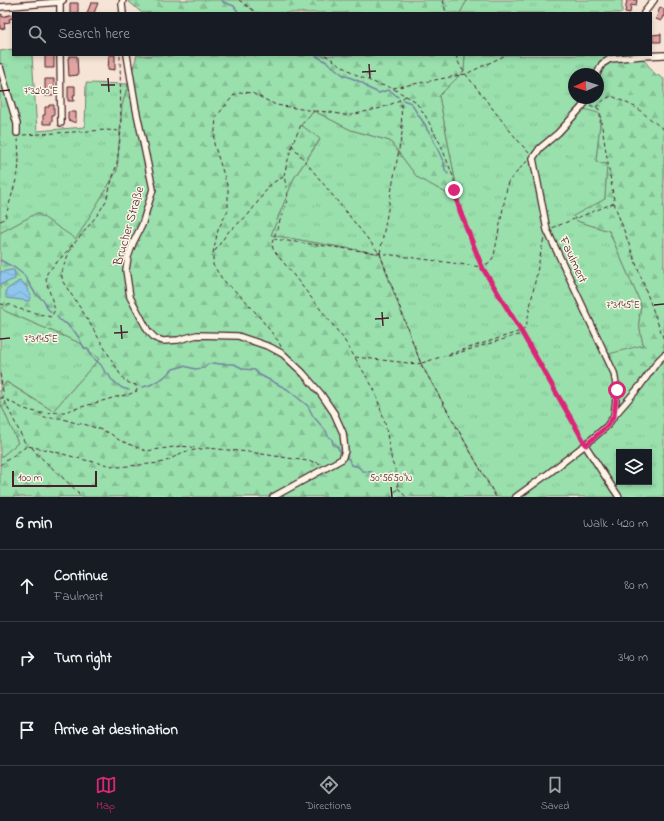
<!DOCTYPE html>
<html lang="en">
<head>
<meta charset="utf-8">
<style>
	:root { --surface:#171b24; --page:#20242c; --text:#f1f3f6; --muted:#9ea1a6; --line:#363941; --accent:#db2777 }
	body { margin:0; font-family:"Indie Flower",sans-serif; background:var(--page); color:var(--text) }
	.controls { position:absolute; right:12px; bottom:12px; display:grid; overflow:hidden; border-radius:0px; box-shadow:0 2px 6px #0003 }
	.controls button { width:36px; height:36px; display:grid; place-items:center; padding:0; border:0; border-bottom:1px solid var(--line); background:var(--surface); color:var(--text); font:20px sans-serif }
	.compass { position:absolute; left:568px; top:68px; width:36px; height:36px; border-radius:50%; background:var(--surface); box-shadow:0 2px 6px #0003; rotate:267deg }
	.scale { position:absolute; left:12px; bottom:10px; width:85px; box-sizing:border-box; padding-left:4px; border:2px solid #4a1f2b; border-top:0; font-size:11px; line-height:14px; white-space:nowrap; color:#4a1f2b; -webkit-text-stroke:3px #fcf5e5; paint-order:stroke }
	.stop { position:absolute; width:12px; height:12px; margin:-9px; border:3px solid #db2777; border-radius:50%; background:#fff }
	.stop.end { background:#db2777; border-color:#fff; box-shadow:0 1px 4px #0008 }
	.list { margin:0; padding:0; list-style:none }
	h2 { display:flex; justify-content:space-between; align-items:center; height:52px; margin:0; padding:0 16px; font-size:17px }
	h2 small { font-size:13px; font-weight:400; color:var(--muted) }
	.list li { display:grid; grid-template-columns:26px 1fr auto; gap:12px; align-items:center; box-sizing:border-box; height:72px; padding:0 16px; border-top:1px solid var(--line) }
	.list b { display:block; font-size:15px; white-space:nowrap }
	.list p { margin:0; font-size:13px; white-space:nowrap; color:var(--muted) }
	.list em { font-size:13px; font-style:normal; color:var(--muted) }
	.icon { flex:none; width:22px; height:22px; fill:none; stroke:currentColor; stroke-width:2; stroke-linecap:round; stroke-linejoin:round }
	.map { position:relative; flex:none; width:664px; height:497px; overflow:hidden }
	.search { position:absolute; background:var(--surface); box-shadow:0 2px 6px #0003; left:12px; right:12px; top:12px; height:44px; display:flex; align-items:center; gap:10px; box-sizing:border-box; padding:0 14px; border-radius:0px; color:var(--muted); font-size:15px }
	.sheet { height:268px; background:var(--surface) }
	nav { display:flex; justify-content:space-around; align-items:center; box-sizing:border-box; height:56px; border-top:1px solid var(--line); background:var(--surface); font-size:11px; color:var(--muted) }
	nav a { display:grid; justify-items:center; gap:2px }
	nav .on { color:var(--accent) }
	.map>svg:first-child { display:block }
	.grass { fill:url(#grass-tufts); stroke:#72806c; fill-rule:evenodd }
	.forest { fill:url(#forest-firs); stroke:#72806c }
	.water { fill:url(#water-waves); stroke:#73839f }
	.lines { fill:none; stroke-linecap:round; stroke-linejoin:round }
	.stream { stroke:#73839f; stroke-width:1.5 }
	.building { fill:#e0a5a1; stroke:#4a1f2b }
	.street-casing { stroke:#4a1f2b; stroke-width:8 }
	.path { stroke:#4a1f2b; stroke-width:1; stroke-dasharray:4 3; stroke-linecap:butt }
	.street { stroke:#fcf5e5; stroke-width:5.5 }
	.route { stroke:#db2777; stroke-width:5 }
	.ticks { fill:none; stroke:#4a1f2b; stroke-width:1.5 }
	.labels { text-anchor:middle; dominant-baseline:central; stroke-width:3; stroke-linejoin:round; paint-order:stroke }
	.street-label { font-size:13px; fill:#4a1f2b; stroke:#fcf5e5 }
	.ticks-label { font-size:10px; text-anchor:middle; fill:#4a1f2b; stroke:#fcf5e5; stroke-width:3; stroke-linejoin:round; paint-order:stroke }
</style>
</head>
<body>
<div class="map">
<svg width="664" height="497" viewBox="0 0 664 497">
	<defs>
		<pattern id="grass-tufts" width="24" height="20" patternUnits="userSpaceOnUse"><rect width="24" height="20" fill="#99e0ad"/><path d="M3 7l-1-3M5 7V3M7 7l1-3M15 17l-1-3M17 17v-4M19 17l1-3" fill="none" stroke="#85c095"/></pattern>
		<pattern id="forest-firs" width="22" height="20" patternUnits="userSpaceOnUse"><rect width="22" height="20" fill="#99e0ad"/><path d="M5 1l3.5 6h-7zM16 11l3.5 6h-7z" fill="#85c095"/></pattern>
		<pattern id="water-waves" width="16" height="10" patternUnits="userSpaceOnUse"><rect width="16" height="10" fill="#8ec6ec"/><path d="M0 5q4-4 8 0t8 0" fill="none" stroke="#7caacb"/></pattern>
	</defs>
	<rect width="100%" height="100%" fill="#f6e5d7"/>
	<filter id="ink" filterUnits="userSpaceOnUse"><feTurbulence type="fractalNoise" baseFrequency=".025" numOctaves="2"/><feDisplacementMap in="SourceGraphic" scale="8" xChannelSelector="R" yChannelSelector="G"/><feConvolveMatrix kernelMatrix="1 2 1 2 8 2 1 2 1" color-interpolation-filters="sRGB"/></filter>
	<g filter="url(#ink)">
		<path class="grass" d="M467,0H622V13H460Z
			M13,49V55H32L37,131L85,127L86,83L128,84L122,106L117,171L76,240L37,213L0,233V51Z
			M465,55H629L597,74H574V98H587L601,114L596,162L607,164L605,199L577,221L609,231L641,304L639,323L643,345L664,355V497H496L421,364L393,291L380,254L271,235L294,178L320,140L301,125L314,111L351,130L390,141L417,177L459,200L439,96L464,71ZM619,452H649V482H619Z
			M0,306L5,311L80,343L99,359L53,411L7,382L0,392Z
			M0,402L18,443L0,458Z"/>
		<path class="forest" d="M127,0H467L460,13H142Z
			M137,55H465L464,71L439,96L459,200L417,177L390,141L351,130L314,111L301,125L320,139L294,178L271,235L380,254L393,291L421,364L496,497H0V458L18,443L0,402V392L6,382L53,411L99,359L80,343L5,311L0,306V233L37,213L76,239L117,171L122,106L128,84Z
			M641,56L654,73L664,79V356L614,416L617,390L605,355L643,345L639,323L641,304L609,231L577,221L573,216L605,199L607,164L596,162L601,114L581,108L587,98H598V74H597L610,59Z"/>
		<path class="water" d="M11,270H14L15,275V279L0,285V272Z
			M19,281C25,282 27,287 28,292L31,295L29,301L6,298V290Z"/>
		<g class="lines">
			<path class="stream" d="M222,0L223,2L234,6L239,13
				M315,55L328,63L342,74L363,83L368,88L379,93L388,90L392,92L398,97
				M403,100L411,103L414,107L415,110L426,126L427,130L430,133L444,163L445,170L448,174
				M0,260L15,268L24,275L35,293L45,302L47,308L51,312
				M57,317L61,321L67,324L70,328L75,332L79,338L84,348L89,349L90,355L101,365L105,372L109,375L111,379L122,388L129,390
				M143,387L150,385L163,378L173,369L184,366L195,369L204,368L208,364L214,363L220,364H234L244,369L255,370L258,374L287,389L308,406L313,416L326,431L328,436L332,439L333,444L336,445L340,451
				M347,458L349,459L351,465L357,466L363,471L372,472"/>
		</g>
		<path class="building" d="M627,0H637L636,6L631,5L630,13L625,12Z
			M70,3H78V13H70Z
			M91,3H98L94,13H87Z
			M660,7L664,9V17L663,16L661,21L656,19Z
			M2,14V17L13,14V18L9,19L10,22L4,23L5,28L0,29V15Z
			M661,34V42H653L652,35Z
			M45,55H54V68H45Z
			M109,55H115V70L108,69Z
			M69,56H77L78,75L69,76L68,58H69Z
			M45,79H54V94L53,96H45Z
			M68,86H75V95H73L74,101H68Z
			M49,105H54V115H52V121H51V124H43V115H45V107H49Z
			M68,112H76V123L68,120Z"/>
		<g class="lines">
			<defs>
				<path id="street" d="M60,2V13
					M0,7L60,2L63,0
					M123,13L122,4L123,0
					M644,13L654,0
					M60,55L61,123
					M127,55L136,109L153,189L142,225L133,243L128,257L126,270L130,297L148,331L155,338L163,341L178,340L197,335L238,336L270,347L283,354L303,373L321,394L334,413L343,433L345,451L342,459L273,497
					M0,67L17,124V133
					M597,74L602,64L610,59L641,56L664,55
					M614,416L640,386L658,361L664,355
					M585,445L601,470L619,497
					M516,497L549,473L585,445L607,426L614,416L617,390L614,373L547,230L533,158L540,148L558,133L581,108L585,103L587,98"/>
			</defs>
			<use href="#street" class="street-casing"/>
			<path class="path" d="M239,0L257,13
				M443,0L446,13
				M325,55L358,76L378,84L392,88L415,101L425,115L441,145L454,179V191L460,211L482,267L490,262L494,256L508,182L526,162L529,161
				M456,55C458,66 468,77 475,86C493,109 510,132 529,153
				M393,88L466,74L506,55
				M590,105L599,109L615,206L664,340
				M596,107L605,99L612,96L637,108L664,130
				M315,111L330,112L344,115H351L381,108L394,103L406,96
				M23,135L106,130L121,131
				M292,145L284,175L288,198L272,243L273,249L343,338L374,389L385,423L392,462L397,474L398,488L391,497
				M0,221L5,219L18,173L19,160L18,139
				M552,228L614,203
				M273,239L482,267L521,331L583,440
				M215,251L228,232L248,215L271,184L279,179L284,177
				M380,253L402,133L401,103L399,100
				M0,304L11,305L16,308L51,317L55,310L46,280L47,273L79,238L98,214L106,201L117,163L121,131L120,55
				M281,347L279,342L261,319L245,300L223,280L213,265V253L218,230L228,210V188L214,144L216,117L234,95L243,92L252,93L276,105L314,111L301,125L292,145L380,254L421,364L496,497
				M448,356L521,334
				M355,357L417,364L422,363
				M422,363L521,331L526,327L544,237
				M0,374L3,391V398L26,445
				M0,398H3L24,409L40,413L44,418H60L76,423L87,425L99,429L111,434L119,440L146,451L181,446L197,448
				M40,413L64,412L116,397L130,394L137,391L136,385L129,383L123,379L83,312L63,282L61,273L72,245
				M32,447L35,452L78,492L80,497
				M0,465L27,446L48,450L85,460L118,467L160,463L169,460L183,452L207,448L249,452L314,462L322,464
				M398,488L406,497"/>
			<use href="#street" class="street"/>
		</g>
	</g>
	<g class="lines" filter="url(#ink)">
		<path class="route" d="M454,190L460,211L482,267L521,331L586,445L607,426L614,416L617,390"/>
	</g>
	<path class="ticks" d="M369,64L370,78M362,72L376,71M108,78L109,92M101,85H115M0,91L10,90M654,305L664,304M382,312L383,326M375,319L389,318M121,325L122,339M114,333L128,332M0,339L10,338M391,487L392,497"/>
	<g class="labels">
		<g class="street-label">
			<text transform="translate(129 226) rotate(-74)">Brucher Straße</text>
			<text transform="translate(573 260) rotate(65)">Faulmert</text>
		</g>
	</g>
	<g class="ticks-label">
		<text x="41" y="94">7°32'00"E</text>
		<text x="623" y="308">7°31'45"E</text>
		<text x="41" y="342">7°31'45"E</text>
		<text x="391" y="481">50°56'50"N</text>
	</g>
</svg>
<div class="controls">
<button><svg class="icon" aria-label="layers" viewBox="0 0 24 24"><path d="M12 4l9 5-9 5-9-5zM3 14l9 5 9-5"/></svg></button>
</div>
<svg class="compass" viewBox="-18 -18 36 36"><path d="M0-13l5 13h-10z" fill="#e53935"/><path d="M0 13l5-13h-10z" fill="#9ea1a6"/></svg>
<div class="scale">100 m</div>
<div class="stop" style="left:617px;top:390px"></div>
<div class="stop end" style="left:454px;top:190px"></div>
<div class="search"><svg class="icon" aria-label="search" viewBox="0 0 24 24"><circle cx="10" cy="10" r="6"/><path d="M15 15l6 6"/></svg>Search here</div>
</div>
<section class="sheet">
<h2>6 min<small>Walk · 420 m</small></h2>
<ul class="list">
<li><svg class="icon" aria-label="ahead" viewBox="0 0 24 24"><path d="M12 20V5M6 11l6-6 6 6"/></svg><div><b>Continue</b><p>Faulmert</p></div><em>80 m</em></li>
<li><svg class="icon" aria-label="right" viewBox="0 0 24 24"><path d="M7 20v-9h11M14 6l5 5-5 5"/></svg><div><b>Turn right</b></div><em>340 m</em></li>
<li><svg class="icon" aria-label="arrive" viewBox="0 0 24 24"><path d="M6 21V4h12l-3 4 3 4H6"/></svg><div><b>Arrive at destination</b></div></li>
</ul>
</section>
<nav>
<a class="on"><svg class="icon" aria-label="map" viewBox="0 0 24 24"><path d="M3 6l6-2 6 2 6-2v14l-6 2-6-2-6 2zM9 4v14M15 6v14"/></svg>Map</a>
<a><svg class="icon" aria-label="directions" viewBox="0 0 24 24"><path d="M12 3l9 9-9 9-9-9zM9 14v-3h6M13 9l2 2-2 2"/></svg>Directions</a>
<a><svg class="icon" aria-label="saved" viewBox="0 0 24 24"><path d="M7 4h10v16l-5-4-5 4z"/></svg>Saved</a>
</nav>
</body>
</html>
